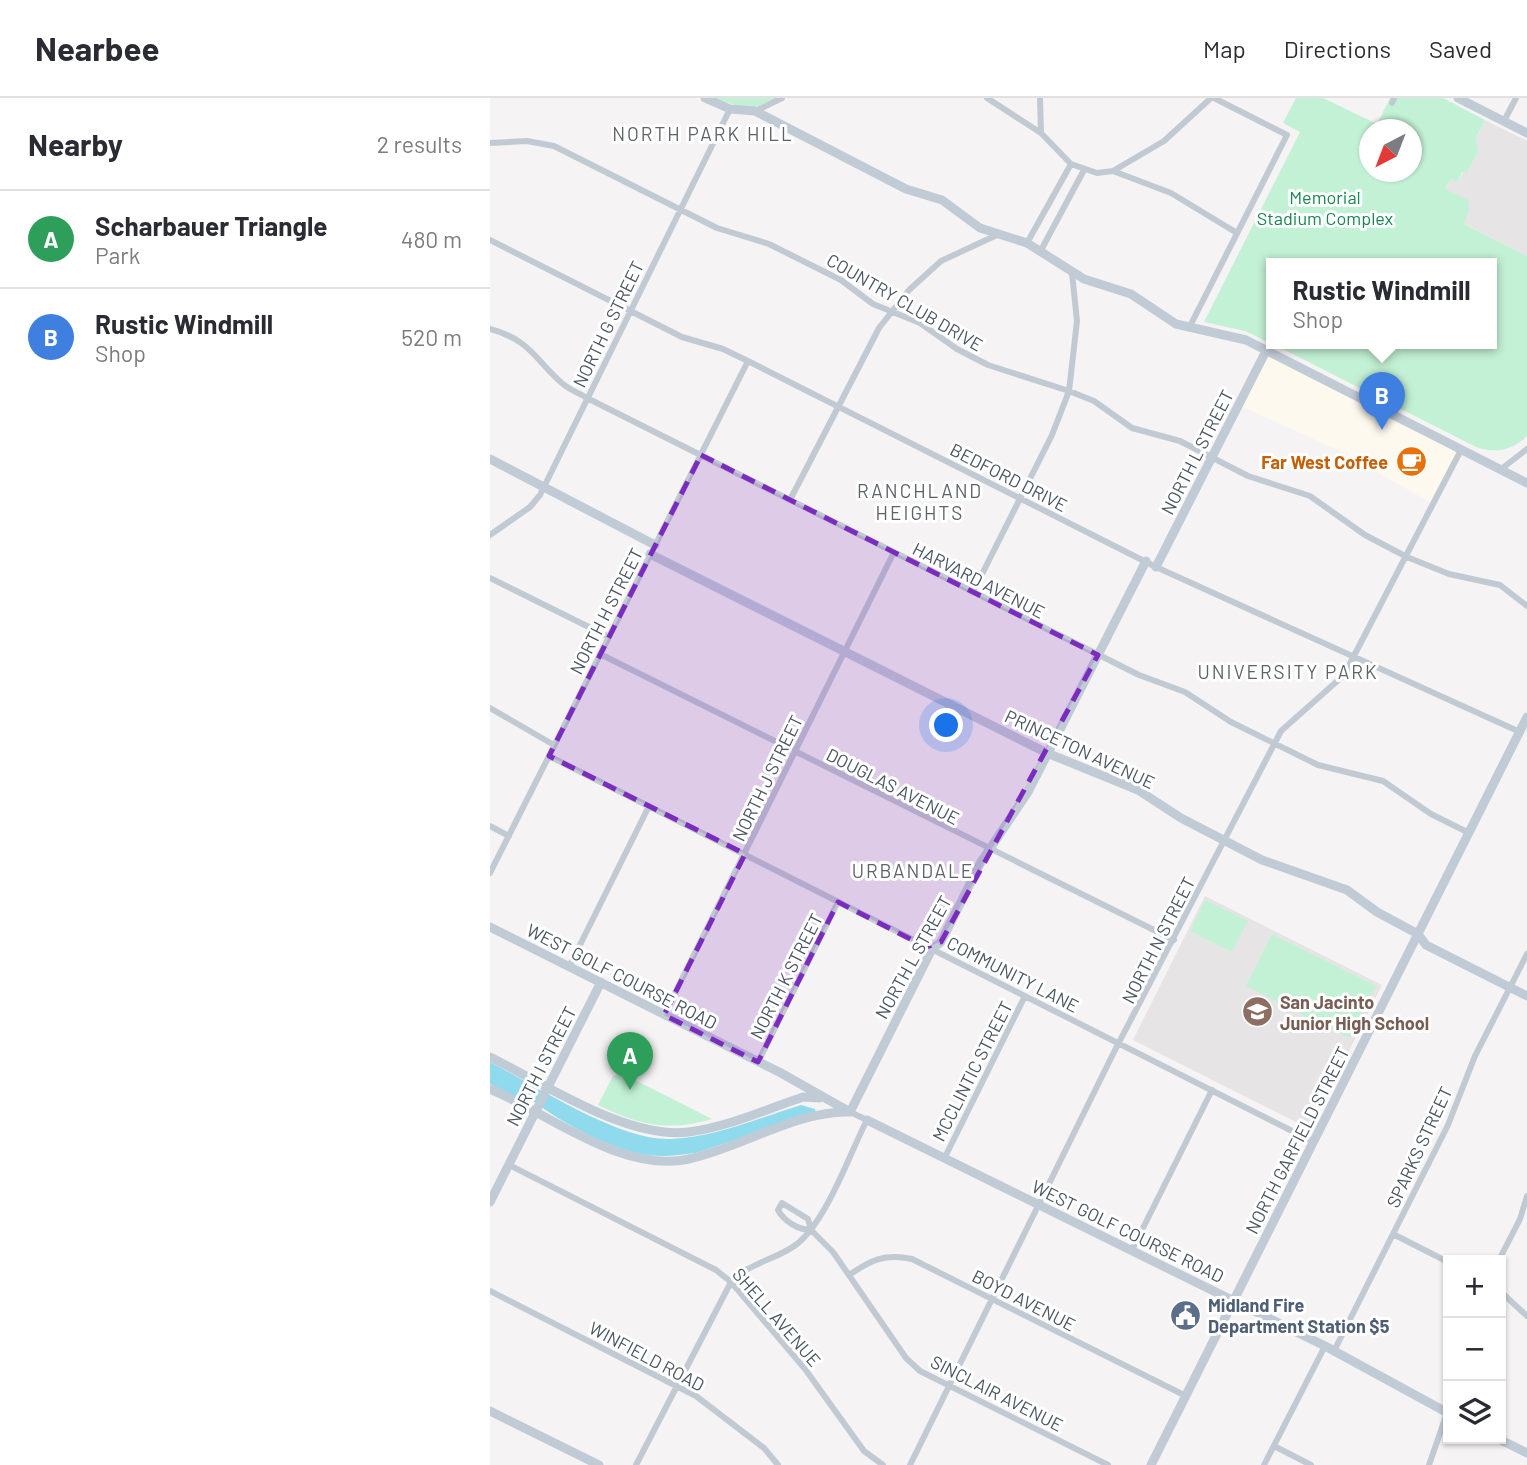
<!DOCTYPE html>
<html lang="en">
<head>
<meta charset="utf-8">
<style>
	:root { --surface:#fff; --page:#f7f7f7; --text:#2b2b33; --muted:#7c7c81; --line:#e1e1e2; --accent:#0b8043 }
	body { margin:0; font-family:Barlow,sans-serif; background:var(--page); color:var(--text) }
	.controls { position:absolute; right:21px; bottom:21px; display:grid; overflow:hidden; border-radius:0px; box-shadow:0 2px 5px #0004 }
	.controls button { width:63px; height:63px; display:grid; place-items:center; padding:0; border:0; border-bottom:2px solid var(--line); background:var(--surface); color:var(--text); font:35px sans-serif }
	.compass { position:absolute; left:869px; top:21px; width:63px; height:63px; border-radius:50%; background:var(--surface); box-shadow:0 2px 5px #0004; rotate:222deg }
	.you { position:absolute; left:457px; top:628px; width:24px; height:24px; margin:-18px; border:5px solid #fff; border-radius:50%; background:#1a73e8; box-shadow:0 0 0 10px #1a73e833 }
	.badge { display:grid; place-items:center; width:46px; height:46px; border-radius:50%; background:var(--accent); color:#fff; font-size:23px; font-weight:700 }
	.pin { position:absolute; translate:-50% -58px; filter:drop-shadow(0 2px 4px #0008) }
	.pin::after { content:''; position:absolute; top:37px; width:24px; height:21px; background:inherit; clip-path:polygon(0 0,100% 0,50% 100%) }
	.popup { position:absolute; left:776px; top:160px; width:231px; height:91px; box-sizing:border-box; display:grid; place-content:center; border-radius:0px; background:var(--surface); filter:drop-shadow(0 2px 5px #0005); font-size:23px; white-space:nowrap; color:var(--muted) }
	.popup b { font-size:26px; color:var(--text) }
	.popup::after { content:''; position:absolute; left:50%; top:100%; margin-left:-14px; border:14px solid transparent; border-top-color:var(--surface) }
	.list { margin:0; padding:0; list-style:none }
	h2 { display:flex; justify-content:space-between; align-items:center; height:91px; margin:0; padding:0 28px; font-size:30px }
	h2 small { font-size:23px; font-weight:400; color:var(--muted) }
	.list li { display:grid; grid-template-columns:46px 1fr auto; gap:21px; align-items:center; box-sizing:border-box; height:98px; padding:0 28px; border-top:2px solid var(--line) }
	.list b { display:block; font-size:26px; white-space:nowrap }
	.list p { margin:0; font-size:23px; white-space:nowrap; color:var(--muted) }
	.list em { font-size:23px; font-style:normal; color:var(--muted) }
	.icon { flex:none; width:38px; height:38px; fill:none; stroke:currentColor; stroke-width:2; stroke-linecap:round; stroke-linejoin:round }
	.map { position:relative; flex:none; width:1037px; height:1367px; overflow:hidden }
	header { display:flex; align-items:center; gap:42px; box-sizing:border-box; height:98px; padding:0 35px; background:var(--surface); border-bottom:2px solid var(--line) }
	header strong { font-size:33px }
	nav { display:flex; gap:38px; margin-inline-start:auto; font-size:24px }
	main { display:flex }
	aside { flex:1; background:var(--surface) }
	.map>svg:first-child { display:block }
	.commercial { fill:#fdf9ef }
	.education { fill:#e6e4e5 }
	.green { fill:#c3f1d5; fill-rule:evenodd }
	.water { fill:#90daee }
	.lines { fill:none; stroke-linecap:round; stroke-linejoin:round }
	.street { stroke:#c1cad2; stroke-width:6 }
	.secondary { stroke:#c1cbd6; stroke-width:9 }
	.marked { fill:#7b2cbf; fill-opacity:0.2; stroke:#7b2cbf; stroke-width:5; stroke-dasharray:14 9; stroke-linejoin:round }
	.labels { text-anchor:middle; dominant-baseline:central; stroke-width:6; stroke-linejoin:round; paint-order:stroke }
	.park-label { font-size:18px; fill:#17864f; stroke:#fff }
	.street-label { font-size:18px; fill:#4a5661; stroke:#fff }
	.food-label { font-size:18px; font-weight:bold; fill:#c56008; stroke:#fff; text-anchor:end }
	.education-label { font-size:18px; font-weight:bold; fill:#785e54; stroke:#fff; text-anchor:start }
	.service-label { font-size:18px; font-weight:bold; fill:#4e5e75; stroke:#fff; text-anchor:start }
	.neighbourhood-label { font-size:19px; letter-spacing:2px; fill:#5f6368; stroke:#fff }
</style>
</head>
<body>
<header>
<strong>Nearbee</strong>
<nav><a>Map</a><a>Directions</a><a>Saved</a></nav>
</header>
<main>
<aside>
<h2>Nearby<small>2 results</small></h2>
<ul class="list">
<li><span class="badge" style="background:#2e9e5b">A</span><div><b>Scharbauer Triangle</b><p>Park</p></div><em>480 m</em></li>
<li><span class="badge" style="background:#3f7fe0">B</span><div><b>Rustic Windmill</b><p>Shop</p></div><em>520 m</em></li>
</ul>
</aside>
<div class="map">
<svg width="1037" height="1367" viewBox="0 0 1037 1367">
	<rect width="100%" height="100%" fill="#f5f3f3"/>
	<path class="commercial" d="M776,253L970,352L943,406L848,352L748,307Z"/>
	<path class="education" d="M995,22L1037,43V158L973,125L979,113L955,92L961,81L968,84L973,74L977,75L988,54L986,41Z
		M715,798L892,887L820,1031L643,942Z"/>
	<path class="green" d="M226,0H287C268,15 246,9 226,0Z
		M806,0H833L887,26L900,0H953L995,22L986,40L988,54L977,75L972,74L968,84L961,81L955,91L978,102L979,113L974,126L1037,158V338C1022,352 1006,356 986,349L783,246H1002V166H782V246L755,233L714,224L810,34L793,25ZM880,32H922V74H880Z
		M715,802L758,823L742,854L700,833Z
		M782,836L886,888L859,940L756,888Z
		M131,975L222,1021C178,1034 148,1027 108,1007L123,978Z"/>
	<path class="water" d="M0,964C46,988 131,1044 181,1041C226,1039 269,1020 311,1007L325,1011L326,1015L206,1055C188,1057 169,1060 151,1056C118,1050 69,1023 43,1003L38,1005L0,986Z"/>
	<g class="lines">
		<path class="street" d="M497,0L551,35L581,66L607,75L623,73L681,95L747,135
			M550,0L551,35
			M902,5L904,0
			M266,13L292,0
			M1014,23L1026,0
			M0,45L37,43L64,48L227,130L279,146L351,182L383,206L430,225L467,251L498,267L579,293L604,303L642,330L690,343L758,378L820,398L875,437L917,459L959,476L1010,487L1037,508
			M623,73L674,43L721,0
			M0,142L192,239L233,251L258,263L666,469L1030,634
			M537,145L581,66
			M550,154L594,72
			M699,230L797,37L724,0
			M0,231C41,242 45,262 73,286C80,292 89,295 97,300L649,577L695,594L741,624L828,667L893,683L941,716L979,735
			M1010,372L1037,351
			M300,402L389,230L419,192L451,163L507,137
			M0,437L40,409L50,397L240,11
			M0,480L119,539
			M483,494L562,337L579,293L587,223L582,175
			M110,556L684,842
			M0,610L64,647
			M59,658L824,1044
			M0,728L19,738
			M0,775L258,263
			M79,869L159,708
			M174,917L404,454
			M268,964L348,804
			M454,1061L535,898
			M19,1067L226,1172L241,1184L315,1271L374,1353L393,1367
			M292,1105L318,1121L321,1132C308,1132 294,1123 288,1112Z
			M321,1132L343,1154L416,1260L430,1273L618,1367
			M903,1136L958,1164
			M642,1152L722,992
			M1009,1162L1030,1121L1037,1098
			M359,1177C381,1162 395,1155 422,1161L696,1298
			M0,1193L206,1298L274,1350L288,1367
			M1011,1194L1037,1218
			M844,1253L958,1027L985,958L1037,856
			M784,1348L821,1367
			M146,1367L241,1184C260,1164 286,1162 307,1146C337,1122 359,1057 377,1022L360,1014
			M420,1367L624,954L791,633L854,577L971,352
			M774,1367L835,1248
			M939,1367L957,1315"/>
		<path class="secondary" d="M215,0L240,11L265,13L416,91L452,102L490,130L537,145L594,181L641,196L686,226L756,242L1037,385
			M968,0L1037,35
			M0,361L165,447
			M160,456L557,655L648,692L691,720L772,762L857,792L887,814L928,836L936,847L1037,898
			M666,469L776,253
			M0,829L291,975L360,1014
			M0,959C55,986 138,1042 199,1034C238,1029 277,1011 313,999L330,1000
			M0,991C59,1016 133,1076 199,1061C250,1050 306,1013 358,1014
			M360,1014L442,851L451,844L491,764L538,694L656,463
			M377,1022L835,1248L958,1315
			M0,1104L111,884
			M0,1313L109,1367
			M1009,1341L1037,1355
			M661,1367L1037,619"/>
	</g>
	<path class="marked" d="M211,357L608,557L451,844L436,849L348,804L268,964L174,917L255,756L59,658Z"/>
	<defs>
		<symbol id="cafe-disc" viewBox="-11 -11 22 22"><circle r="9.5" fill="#e8710a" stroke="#fff"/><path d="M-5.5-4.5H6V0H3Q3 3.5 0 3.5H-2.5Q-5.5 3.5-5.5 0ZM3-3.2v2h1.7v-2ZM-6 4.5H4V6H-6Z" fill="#fff"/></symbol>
		<symbol id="school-disc" viewBox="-11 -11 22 22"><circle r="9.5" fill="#8d6e63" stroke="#fff"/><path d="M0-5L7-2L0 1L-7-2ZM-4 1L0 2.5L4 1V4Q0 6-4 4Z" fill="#fff"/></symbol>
		<symbol id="civic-disc" viewBox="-11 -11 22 22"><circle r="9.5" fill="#5c6f8a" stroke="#fff"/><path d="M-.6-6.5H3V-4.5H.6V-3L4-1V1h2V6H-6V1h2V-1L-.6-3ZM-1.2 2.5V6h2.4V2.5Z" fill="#fff"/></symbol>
	</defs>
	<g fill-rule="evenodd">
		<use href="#cafe-disc" x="904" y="346" width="35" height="35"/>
		<use href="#school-disc" x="750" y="896" width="35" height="35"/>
		<use href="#civic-disc" x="678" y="1200" width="35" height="35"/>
	</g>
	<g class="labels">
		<g class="park-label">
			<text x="835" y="99">Memorial<tspan x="835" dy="21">Stadium Complex</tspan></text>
		</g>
		<g class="street-label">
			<text transform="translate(415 204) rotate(30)">COUNTRY CLUB DRIVE</text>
			<text transform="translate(118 226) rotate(-64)">NORTH G STREET</text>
			<text transform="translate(707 354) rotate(-63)">NORTH L STREET</text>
			<text transform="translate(519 379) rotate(27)">BEDFORD DRIVE</text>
			<text transform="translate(489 482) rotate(27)">HARVARD AVENUE</text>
			<text transform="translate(116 513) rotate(-63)">NORTH H STREET</text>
			<text transform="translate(590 651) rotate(25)">PRINCETON AVENUE</text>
			<text transform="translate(277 680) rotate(-64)">NORTH J STREET</text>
			<text transform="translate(403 688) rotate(27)">DOUGLAS AVENUE</text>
			<text transform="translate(668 842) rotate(-63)">NORTH N STREET</text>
			<text transform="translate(423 859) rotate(-61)">NORTH L STREET</text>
			<text transform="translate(523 876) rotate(27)">COMMUNITY LANE</text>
			<text transform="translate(132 878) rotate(27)">WEST GOLF COURSE ROAD</text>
			<text transform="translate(296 878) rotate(-63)">NORTH K STREET</text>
			<text transform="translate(51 968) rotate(-63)">NORTH I STREET</text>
			<text transform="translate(482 973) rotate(-63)">MCCLINTIC STREET</text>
			<text transform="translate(807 1042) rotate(-63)">NORTH GARFIELD STREET</text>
			<text transform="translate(929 1049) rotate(-65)">SPARKS STREET</text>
			<text transform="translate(638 1133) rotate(26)">WEST GOLF COURSE ROAD</text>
			<text transform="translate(534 1202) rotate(27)">BOYD AVENUE</text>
			<text transform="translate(287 1219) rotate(49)">SHELL AVENUE</text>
			<text transform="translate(157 1258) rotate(28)">WINFIELD ROAD</text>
			<text transform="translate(507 1295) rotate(27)">SINCLAIR AVENUE</text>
		</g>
		<g class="food-label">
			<text x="898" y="364">Far West Coffee</text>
		</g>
		<g class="education-label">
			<text x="790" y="904">San Jacinto<tspan x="790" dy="21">Junior High School</tspan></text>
		</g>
		<g class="service-label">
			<text x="718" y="1207">Midland Fire<tspan x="718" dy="21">Department Station $5</tspan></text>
		</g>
		<g class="neighbourhood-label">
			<text x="213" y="35">NORTH PARK HILL</text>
			<text x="430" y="392">RANCHLAND<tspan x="430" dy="22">HEIGHTS</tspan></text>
			<text x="798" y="573">UNIVERSITY PARK</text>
			<text x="423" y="772">URBANDALE</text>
		</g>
	</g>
</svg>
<div class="controls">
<button>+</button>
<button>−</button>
<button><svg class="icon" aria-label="layers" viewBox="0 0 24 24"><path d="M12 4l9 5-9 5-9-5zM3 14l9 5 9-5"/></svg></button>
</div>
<svg class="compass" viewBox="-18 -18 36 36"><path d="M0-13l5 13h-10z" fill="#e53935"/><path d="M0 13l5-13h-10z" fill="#7c7c81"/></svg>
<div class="you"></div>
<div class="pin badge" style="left:140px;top:992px;background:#2e9e5b">A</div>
<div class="pin badge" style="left:892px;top:332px;background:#3f7fe0">B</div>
<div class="popup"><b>Rustic Windmill</b>Shop</div>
</div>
</main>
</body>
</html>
